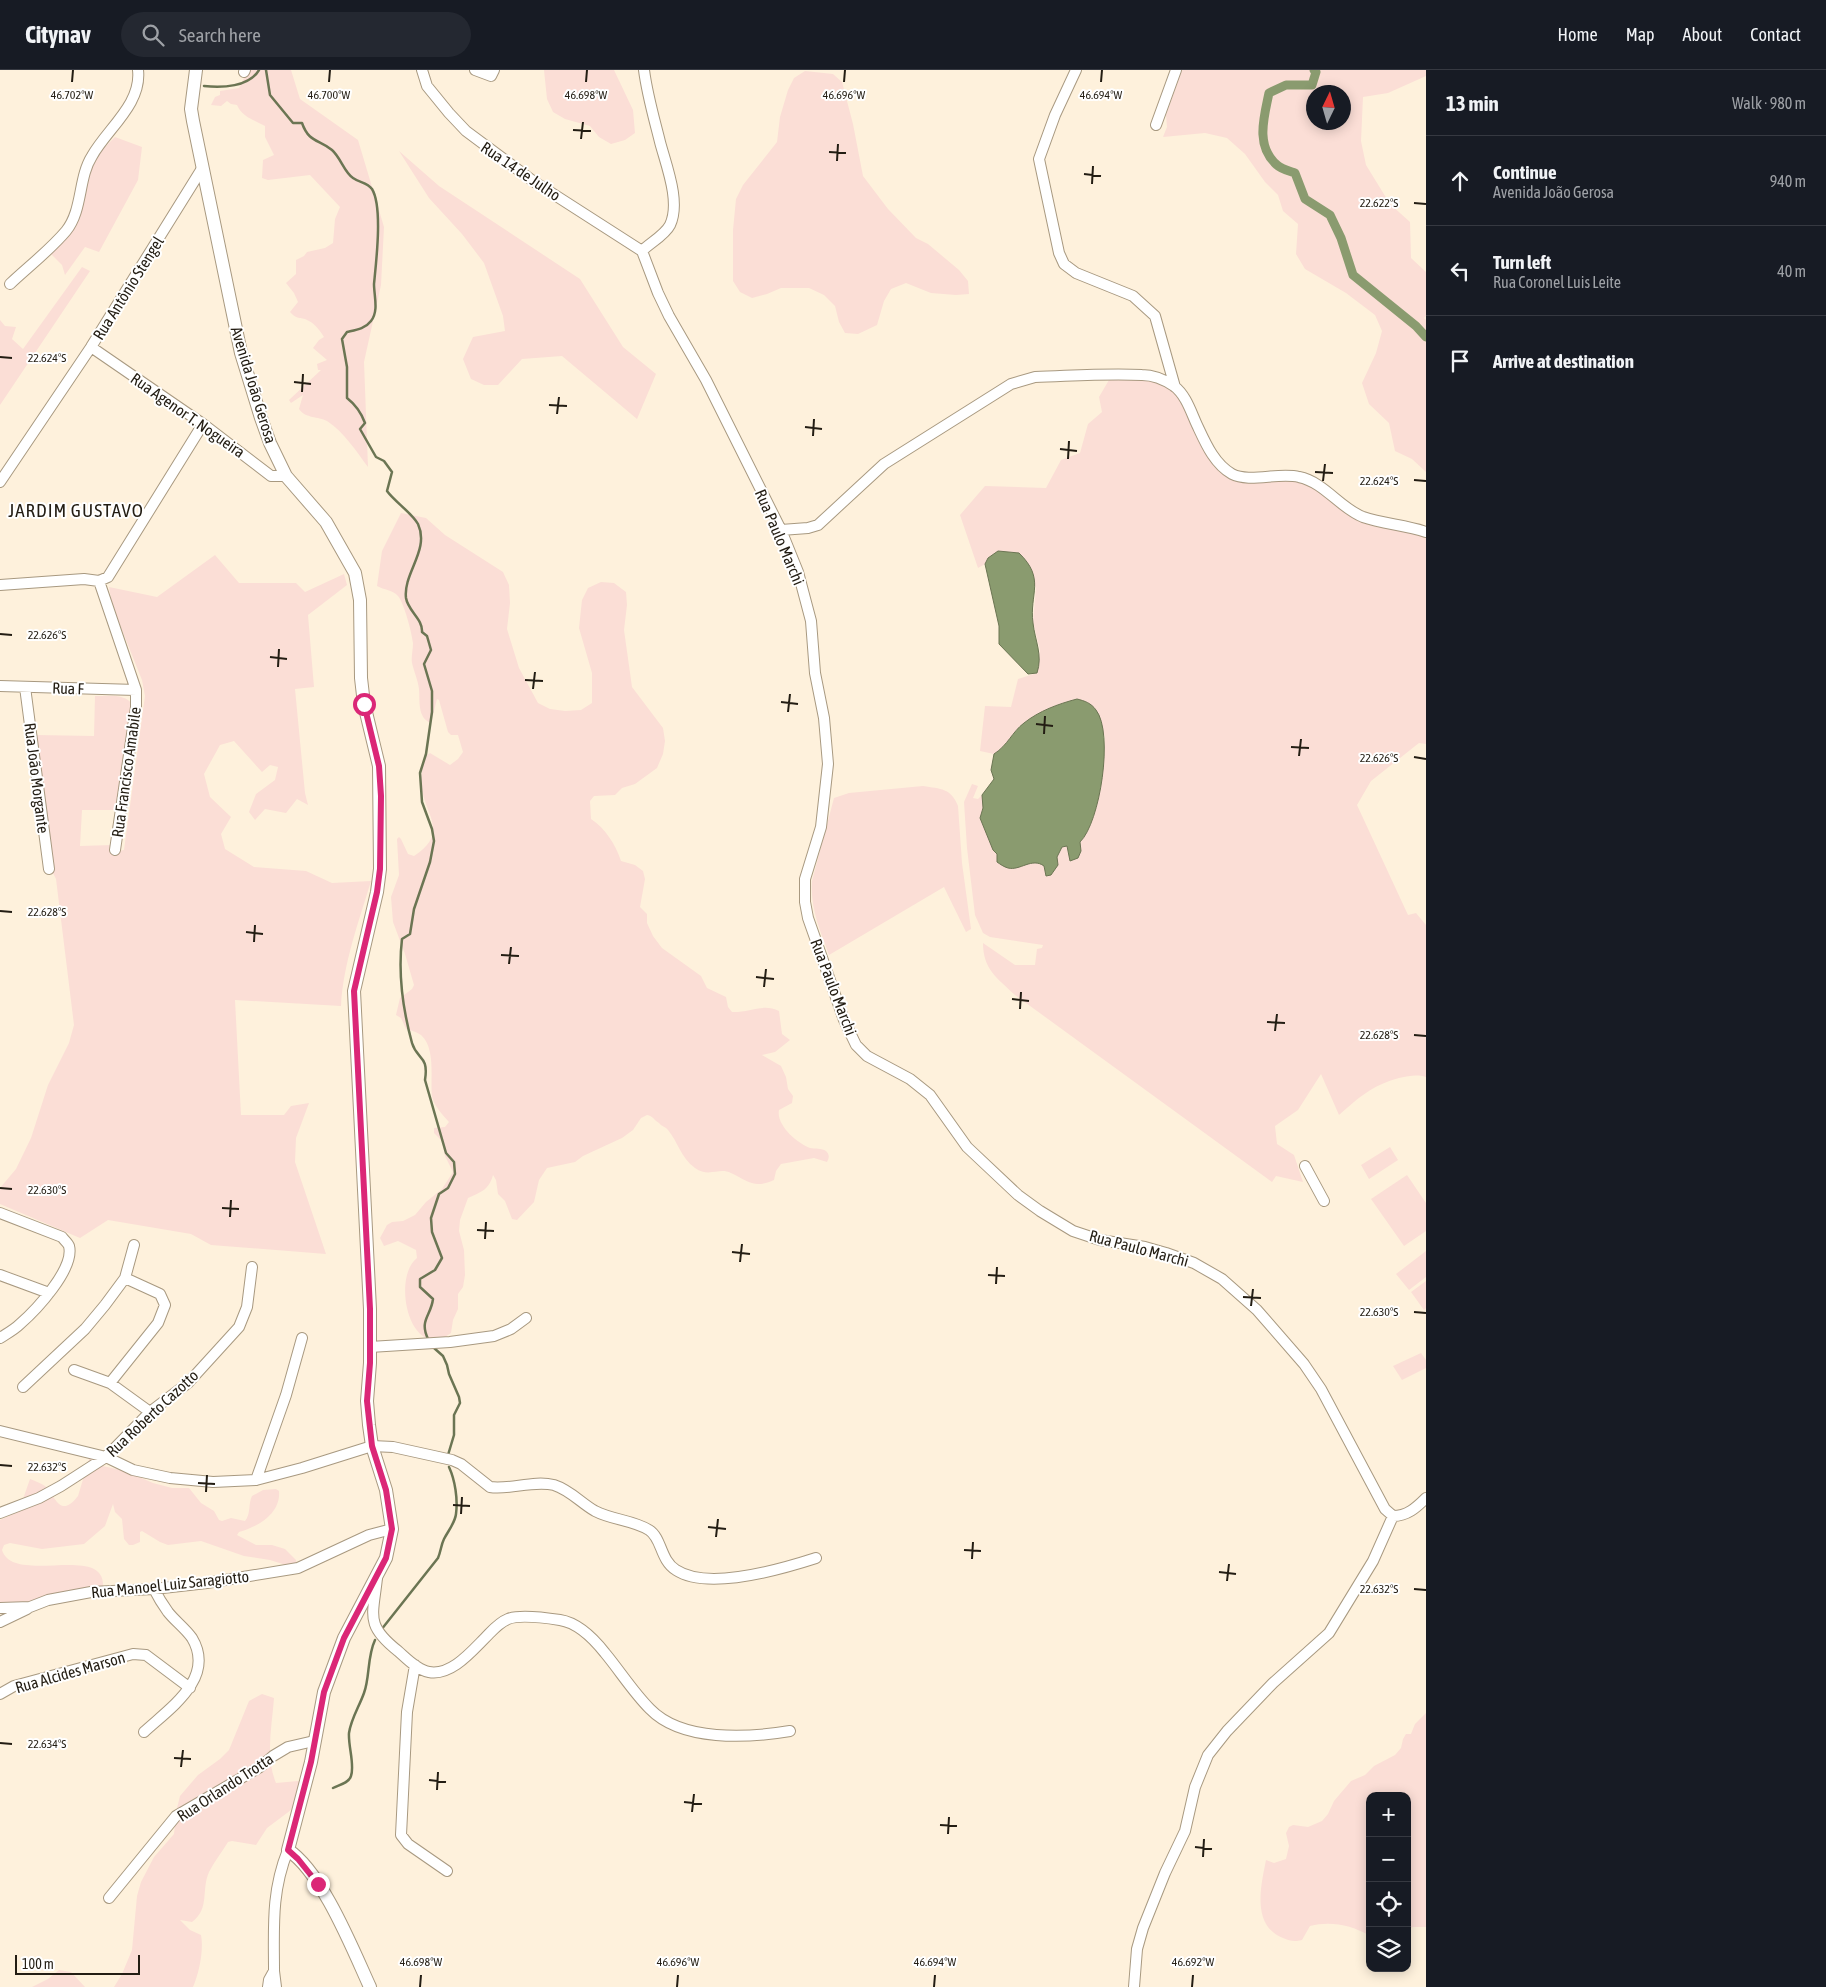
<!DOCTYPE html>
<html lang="en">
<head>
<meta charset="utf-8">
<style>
	:root { --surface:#171b24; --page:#242831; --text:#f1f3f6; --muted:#9ea1a6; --line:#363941 }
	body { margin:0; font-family:"Asap Condensed",sans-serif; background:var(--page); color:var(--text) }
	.controls { position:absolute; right:15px; bottom:15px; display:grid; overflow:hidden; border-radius:10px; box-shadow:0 2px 12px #0003 }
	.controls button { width:45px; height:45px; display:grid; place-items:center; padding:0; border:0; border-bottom:1px solid var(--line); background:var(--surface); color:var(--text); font:25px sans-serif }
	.compass { position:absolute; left:1306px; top:15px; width:45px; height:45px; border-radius:50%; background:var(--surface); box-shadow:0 2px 12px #0003; rotate:5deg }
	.scale { position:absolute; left:15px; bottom:12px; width:125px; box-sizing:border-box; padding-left:5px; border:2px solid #231d13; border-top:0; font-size:14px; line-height:18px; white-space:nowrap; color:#231d13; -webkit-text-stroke:4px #fff; paint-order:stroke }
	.stop { position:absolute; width:15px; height:15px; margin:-11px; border:4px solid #db2777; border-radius:50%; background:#fff }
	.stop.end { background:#db2777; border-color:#fff; box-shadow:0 1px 5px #0008 }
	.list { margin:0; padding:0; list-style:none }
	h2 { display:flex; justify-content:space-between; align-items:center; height:65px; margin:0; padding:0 20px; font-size:21px }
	h2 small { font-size:16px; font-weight:400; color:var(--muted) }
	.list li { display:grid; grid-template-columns:32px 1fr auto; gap:15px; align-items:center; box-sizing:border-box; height:90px; padding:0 20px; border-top:1px solid var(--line) }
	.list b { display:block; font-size:19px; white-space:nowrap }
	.list p { margin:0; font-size:16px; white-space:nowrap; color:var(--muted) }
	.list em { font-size:16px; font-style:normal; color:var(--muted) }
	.icon { flex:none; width:28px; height:28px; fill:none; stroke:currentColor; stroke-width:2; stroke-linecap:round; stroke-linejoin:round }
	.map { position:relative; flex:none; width:1426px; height:1917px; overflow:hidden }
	header { display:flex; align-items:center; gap:30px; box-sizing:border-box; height:70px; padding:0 25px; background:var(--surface); border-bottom:1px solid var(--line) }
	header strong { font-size:24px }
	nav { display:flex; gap:28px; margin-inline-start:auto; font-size:18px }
	.search { width:350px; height:45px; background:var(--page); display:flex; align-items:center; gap:12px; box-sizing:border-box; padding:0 18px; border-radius:28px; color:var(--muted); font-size:19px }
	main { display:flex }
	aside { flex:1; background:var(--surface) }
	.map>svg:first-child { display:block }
	.green { fill:#fbded6; fill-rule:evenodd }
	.water { fill:#8a9b6f; stroke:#6b7553 }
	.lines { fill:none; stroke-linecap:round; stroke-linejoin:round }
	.stream { stroke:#6b7553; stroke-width:2.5 }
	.canal { stroke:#8a9b6f; stroke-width:9 }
	.minor-casing { stroke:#a89980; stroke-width:12 }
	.major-casing { stroke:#a89980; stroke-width:14 }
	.minor { stroke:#fff; stroke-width:10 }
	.major { stroke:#fff; stroke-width:12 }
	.route { stroke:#db2777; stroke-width:6 }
	.ticks { fill:none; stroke:#231d13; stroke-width:2 }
	.labels { text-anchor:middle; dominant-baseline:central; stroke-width:4; stroke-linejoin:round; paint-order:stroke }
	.street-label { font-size:16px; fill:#231d13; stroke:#fff }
	.quarter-label { font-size:19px; letter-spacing:1px; fill:#231d13; stroke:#fff }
	.ticks-label { font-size:12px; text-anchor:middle; fill:#231d13; stroke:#fff; stroke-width:4; stroke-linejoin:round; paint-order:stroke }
</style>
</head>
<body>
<header>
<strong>Citynav</strong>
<div class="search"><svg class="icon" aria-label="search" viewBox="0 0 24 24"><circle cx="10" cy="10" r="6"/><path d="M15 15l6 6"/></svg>Search here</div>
<nav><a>Home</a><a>Map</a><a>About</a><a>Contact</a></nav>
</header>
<main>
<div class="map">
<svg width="1426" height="1917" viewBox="0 0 1426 1917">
	<rect width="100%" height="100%" fill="#fef1dc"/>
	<path class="green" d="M248,0H291L300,29L358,70L384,157L381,215L364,292L368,397C356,381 344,362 327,351C318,346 306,349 299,339L303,325L291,333L289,330L321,300H318L317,294L327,290L313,278L319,270L324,267C321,262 315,254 309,251C301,246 298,251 290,242L298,232L294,223L286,213L296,204V190L304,186L307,182L325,178L333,173L335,149L340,137L310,105L268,110L262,108L263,90L274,85L265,67V56C254,50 242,47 237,35L231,34L227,31L221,36L211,35L215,27L220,25V21L239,18Z
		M544,0H614L633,40L635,63L625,70L611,74L599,67L590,56L565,49L553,42L547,29Z
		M1182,0H1426V6L1388,23L1363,27L1361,71L1366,95L1390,134L1410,152L1411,188L1426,202V246L1424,248L1426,250V402L1412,389L1395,381L1389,353L1369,334L1362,313L1376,283L1382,261L1375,245L1346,223L1305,199L1296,184L1298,154L1283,141L1278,125L1265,112L1245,84L1227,68L1205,63L1163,67L1167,57L1166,45ZM1314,22H1344V52H1314Z
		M805,1L833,4L842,12L853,54L863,106L888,139L916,168L928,174L959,200L968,211L969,224L956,225L931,223L906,213L891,219L884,231L877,255L858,264L845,263L839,252L835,236L824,225L809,218H781L767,224L752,228L740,222L733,211V160L736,129L743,115L777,72L780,47L788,20L794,8Z
		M115,67L142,77L138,110L99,182L85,177L65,205L62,195L49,182L68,162L95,87Z
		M399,81L439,116L580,209L623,277L656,304L637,349L562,286L522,289L498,315H484L471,309L463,289L473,267L505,261L503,246L484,193L462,164L429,128Z
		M82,197L90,201L0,335V250L5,256L16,257L12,269L23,279Z
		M1143,305L1175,317L1208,378L1228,402L1300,407L1349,440L1426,462V674L1419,673L1371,711L1357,735L1408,845L1416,843L1426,855V1007C1416,1004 1410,1006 1399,1008C1371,1016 1361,1026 1339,1045L1321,1004L1298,1040L1275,1056L1277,1074L1294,1085L1303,1112L1276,1106L1272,1112L1015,925C997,908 983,899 983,873L1015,895H1035L1037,879L1042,878L1043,875L990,867L983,863L975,845L967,778L964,732L972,714L978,716L973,728L978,729L982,725L983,738L980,748L997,784L1013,798C1023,795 1035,789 1044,796V800L1057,787L1062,777L1080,772L1099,723L1104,692L1105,666L1077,629C1058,634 1039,641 1024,653C1012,663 1008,675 994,684L980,681L985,636L1011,637L1018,609L1037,603L1040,580L1033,552L1036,517L991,486L985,494L978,498L960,445L985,416L1046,418L1061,390L1080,383L1088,354L1102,342L1099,327L1109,310H1125Z
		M401,443L426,448L445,465L503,502L509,515L510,533L507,559L519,598L538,633L550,639L565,641L581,640L592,633V603L579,558L582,530L588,518L601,512L614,513L626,522L627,535L624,560L632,617L663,658L665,671L663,684L657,698L635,714L622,718L615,725L594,726L590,731L591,749C605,758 616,775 621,791L635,795L643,801L645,809L640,837L647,844V853L653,866L662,878L701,906L707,918L726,927L728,937L732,942C748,943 763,933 779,941L782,964L790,970L775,982L762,985L781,996L786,1007L788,1019L793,1026L792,1033L779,1040C776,1055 797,1073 810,1078C815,1079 822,1078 826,1081C830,1085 829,1088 827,1092L814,1088L781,1094L776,1101L774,1110C754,1119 748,1111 731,1103C719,1097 709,1108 695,1098C681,1088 678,1072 668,1060C666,1057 661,1056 659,1053C654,1050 653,1046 647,1045L641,1048L633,1060L622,1068L583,1086L575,1092L547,1098L539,1110L534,1132L517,1150L512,1149L505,1131L498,1124L496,1110L493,1105C489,1120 481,1122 468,1128L460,1150L459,1161L464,1180L465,1205L463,1217L458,1224V1239L453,1250L451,1263C410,1294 391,1208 417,1188L416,1180L398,1171L384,1176L380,1168L387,1155L392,1152L403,1151L415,1145L426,1132L442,1119L453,1102L445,1086L442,1071L434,1063V1058L445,1057L449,1052C442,1044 434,1036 432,1026C430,1009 436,978 421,965C417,962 410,960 406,959L401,948L396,945L400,928L412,919L414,915L405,884L393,852L391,827L399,805L397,769L399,767L401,769L408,784L414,786C447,764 429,750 422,721C420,712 422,696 425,687L430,683L450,695L458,689L463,682L458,665H451L448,662L439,630L437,629L431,653C417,648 420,630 419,619C418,610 414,602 412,593C411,587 413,580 413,573C412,563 404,533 398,526C393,520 384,520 377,516L382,481Z
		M215,485L239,513H296L305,522L344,504L347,515L308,545L314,617L295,619L305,723L308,735L297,729L286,743L265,739L255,750L249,742L256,724L275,710L278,697L270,695L262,702L234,671L220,675L204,704L210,727L231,747L221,764L225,779L254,797L306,801L332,813L371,811C359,851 343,894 341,936L235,930L241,1045H284L291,1036L309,1033L296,1068L295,1092L326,1184L211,1175L191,1164L108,1150L80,1168L0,1134V1118L16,1099L31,1068L48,1015L69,973L74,955L56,809L50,797L36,665L94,666L95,626C108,626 125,623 133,635L115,740H82L80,776L113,775L112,782L124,780L145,626L142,610L112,535L109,517L157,527Z
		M923,716C941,719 951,718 958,736L962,793L971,859L966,862L944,817L829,885C820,860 810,838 812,811L834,728L849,723Z
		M1390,1077L1398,1090L1369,1109L1361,1095Z
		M1407,1105L1426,1133V1161L1404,1176L1371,1129Z
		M1426,1181V1207L1409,1220L1396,1204Z
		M1426,1211V1238L1424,1240L1411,1222Z
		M1421,1283L1426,1290V1298L1402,1310L1393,1296Z
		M90,1386L98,1395L125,1401L153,1413L172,1418H189L201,1433L214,1441L219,1450L222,1451L231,1448L245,1451C251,1444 248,1434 252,1426L263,1420L276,1419L279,1421C281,1444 257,1457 239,1462L237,1465L256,1475H272L285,1479L296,1490L297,1494L289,1496L270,1490L244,1486L201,1471L168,1475L160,1472L142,1461L140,1462V1472L133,1475H129L124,1469L122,1449L115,1442L113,1434L105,1456L84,1474L42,1479L10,1473L4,1475L2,1480C13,1516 106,1472 103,1517L0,1541V1450L18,1442L23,1436V1429L30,1409C35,1411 41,1413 45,1416C56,1427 60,1449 78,1426Z
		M262,1624L274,1628C272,1656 265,1687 276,1713L298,1711L302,1713L303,1718L291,1740L267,1758L256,1775L232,1771L228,1772C222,1782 214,1792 209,1802C201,1820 210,1839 192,1852L180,1850L190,1860L201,1865C204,1880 199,1903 193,1917H114L122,1904L132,1880L137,1826L141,1812L154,1787L174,1764L177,1738L180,1726L198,1705L220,1689L229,1680L249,1631Z
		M1426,1643V1857H1413L1407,1859V1726H1370V1866C1351,1855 1331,1851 1310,1856L1302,1870C1294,1872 1290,1871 1283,1868C1251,1855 1261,1816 1266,1790L1274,1793L1286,1789L1289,1776L1286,1763L1289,1757L1293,1755L1308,1757L1322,1751L1328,1744L1334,1731L1351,1711L1365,1705L1374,1696L1395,1685L1401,1678L1403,1669L1406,1664H1411L1415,1654Z
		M59,1900L71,1902L85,1917H32L48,1909Z"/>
	<path class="water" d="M998,481L1019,483C1046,509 1029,524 1033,553C1035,571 1043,585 1037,603L1028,604L999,574V556L985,494L988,488Z
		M1077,629C1085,631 1091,633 1096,640C1114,663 1100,753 1080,772L1081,781L1078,788L1070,791L1067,776L1062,777L1057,787L1058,795L1051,805L1046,806L1044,796C1032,787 1020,801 1008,798C1004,797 1000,794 997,792V784L993,780L980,748L983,738L982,725L994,709L991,700L994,684C1008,675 1012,662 1024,653C1039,641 1058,634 1077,629Z"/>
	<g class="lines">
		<path class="stream" d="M266,0L270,25L293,53H302C309,73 319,69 332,80C341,88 344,102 353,108C360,113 367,112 372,119C383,137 376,193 374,214C374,226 379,241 371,251C365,259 356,260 347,262L342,269L347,297V328C356,335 361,342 365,353L360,359L376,387L384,391L392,402L387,421C395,432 412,443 418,454C430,480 403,503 406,528C408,541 423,549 422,562L427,566L431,580L424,594L432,621V642L426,684L420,703L422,732L432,759L434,771L430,792L414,839L410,864L402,869C398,903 403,940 412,973C417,990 429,985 425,1010L446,1083L454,1092L455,1104L448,1118L439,1124L431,1148L432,1162L442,1188L435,1200L420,1209V1217L433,1229C431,1246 419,1250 428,1269
			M204,16C222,18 249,17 259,0
			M434,1278L443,1286L447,1295L449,1304L459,1327L460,1333L454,1345V1365L448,1385
			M381,1560L438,1488C441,1481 441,1475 444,1469C448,1461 455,1453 456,1444C458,1429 455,1410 449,1397
			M333,1718C339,1715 349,1713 351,1706C355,1695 348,1676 349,1663C351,1649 359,1637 364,1623C370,1607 367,1587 375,1570"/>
		<path class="canal" d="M1314,0L1316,2L1312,15H1286L1269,23C1264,47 1255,76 1277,95C1281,99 1289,101 1295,103L1305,129L1330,145L1341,168L1353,205L1416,256L1426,267"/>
		<defs>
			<path id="minor" d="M422,0L427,16L449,43L466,61L533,111L642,181L658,223L669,246L706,310L781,460L798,502L811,551L815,603L824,648L828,694L821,757L805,809V832L808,848L844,950L856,975L867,986L910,1009L930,1025L967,1077L1018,1125L1040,1141L1073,1161L1100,1170L1145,1177L1166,1183L1194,1193L1222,1209L1257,1240L1304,1294L1321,1319L1385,1439L1393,1446C1407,1446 1416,1438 1426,1428
				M475,0L491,6L494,0
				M1076,0L1055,45L1039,89L1059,183L1064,194L1076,203L1133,226L1155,246L1175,317
				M244,2L245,0
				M1156,55L1176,0
				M642,181C650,173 665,165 670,155C681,132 666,95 660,72C654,48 647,24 644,0
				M10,214C28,197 50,180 66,161C83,140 78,108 92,86C107,59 142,34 138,0
				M91,277L203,354L271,406H286
				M0,412L91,277L203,97
				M781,460L808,458L818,455L884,394L1011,314L1035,307C1070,306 1107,303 1142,305C1153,305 1165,310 1174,316C1186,325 1191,342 1197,355C1205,372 1214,394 1232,404C1249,413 1279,402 1299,407C1324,412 1340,438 1363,447C1383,454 1406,455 1426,462
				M99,511L136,620V637L115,780
				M0,515L84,509L99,511L108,507L203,354
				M0,616L136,620
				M25,617L49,799
				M1305,1096L1324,1131
				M0,1143L62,1167C64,1170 68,1173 69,1176C75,1199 35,1241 20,1254C14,1260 6,1264 0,1268
				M0,1205L49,1223
				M370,1277L450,1272L494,1266L511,1259L526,1248
				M74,1300L110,1313L150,1342
				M110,1313L158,1253L165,1235L160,1224L125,1208
				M23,1317L85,1259L105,1235L125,1208L134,1175
				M0,1361L106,1387L133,1400L170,1408L213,1412L256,1410L302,1398L372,1376L393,1377L452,1390L461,1394L490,1417C510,1420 533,1410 554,1415C570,1420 581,1433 595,1441C612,1450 633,1450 649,1460C662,1468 660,1490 676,1500C708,1521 782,1499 816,1488
				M256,1410L286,1325L302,1268
				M0,1443L39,1428L61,1416L106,1387L150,1342L188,1313L239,1257L247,1237L252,1197
				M377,1508C373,1546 365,1555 398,1581C406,1588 417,1600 429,1602C451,1606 471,1582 485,1568C492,1561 498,1553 508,1549C520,1544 547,1548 560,1550C579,1553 594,1569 605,1583C620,1601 633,1622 650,1639C682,1672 748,1668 790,1661
				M0,1538L30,1537L48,1530L91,1522L154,1519L207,1513L298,1498L369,1465L392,1459
				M0,1552L27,1539
				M415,1595L407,1642L401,1765L408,1774L447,1801
				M0,1624L14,1616L133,1584L146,1585L190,1618
				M144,1662C170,1638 216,1608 192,1568C185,1558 175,1551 168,1542C163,1535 158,1527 154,1519
				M109,1828L176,1746L260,1697L273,1686L288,1677L314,1671
				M274,1901L276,1917
				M268,1917L269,1910L274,1901C274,1858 271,1822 288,1780
				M1134,1917L1137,1879L1143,1858L1165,1803L1185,1761L1195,1717L1208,1685L1227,1661L1273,1613L1329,1563L1373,1491L1393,1446"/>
			<path id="major" d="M196,0L191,39L193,51L241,283L261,348L270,373L286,406L326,452L355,503L360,530L361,608L364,634L379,696L380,799L377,822L354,921L370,1239V1293L367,1331L369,1355L372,1376L386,1420L392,1459L386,1488L344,1568L324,1622L311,1692L288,1780C322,1802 353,1880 370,1917"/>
		</defs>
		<use href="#minor" class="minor-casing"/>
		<use href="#major" class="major-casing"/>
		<use href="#minor" class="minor"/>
		<use href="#major" class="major"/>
	</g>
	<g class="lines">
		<path class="route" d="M318,1814L298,1789L288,1780L311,1692L324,1622L344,1568L386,1488L392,1459L386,1420L372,1376L367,1331L370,1293V1239L354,921L377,822L380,799L381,726L379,696L364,634"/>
	</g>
	<path class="ticks" d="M72,12L73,0M329,12L330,0M586,12L587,0M844,12L845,0M1101,12L1102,0M573,60L591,61M581,69L583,52M829,82L846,83M837,91L838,74M1084,104L1101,106M1092,114L1093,96M1414,133L1426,134M0,287L12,288M294,312L311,314M302,322L303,304M549,335L567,336M557,344L559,327M805,357L822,359M813,366L814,349M1060,379L1077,381M1068,389L1069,371M1315,402L1333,403M1414,410L1426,411M1323,411L1325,394M0,564L12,565M270,587L287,589M278,597L279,579M525,610L543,611M533,619L535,602M781,632L798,634M788,642L790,624M1036,654L1053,656M1044,664L1045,646M1291,677L1309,678M1299,686L1301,669M1414,687L1426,689M0,841L12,842M246,862L263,864M254,872L255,855M501,885L519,886M509,894L511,877M756,907L774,909M764,917L766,899M1012,929L1029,931M1020,939L1021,922M1267,952L1285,953M1275,961L1277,944M1414,965L1426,966M0,1118L12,1119M222,1138L239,1139M230,1147L231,1130M477,1160L494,1161M485,1169L486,1152M732,1182L750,1184M740,1192L742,1174M988,1205L1005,1206M996,1214L997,1197M1243,1227L1261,1228M1251,1236L1253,1219M1414,1242L1426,1243M0,1395L12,1396M198,1413L215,1414M206,1422L207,1405M453,1435L470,1436M461,1444L462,1427M708,1457L726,1459M716,1467L718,1449M964,1480L981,1481M972,1489L973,1472M1219,1502L1236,1504M1227,1511L1229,1494M1414,1519L1426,1520M0,1673L12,1674M174,1688L191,1689M181,1697L183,1680M429,1710L446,1712M437,1720L438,1702M684,1732L702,1734M692,1742L694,1724M940,1755L957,1756M948,1764L949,1747M1195,1777L1212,1779M1203,1787L1204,1769M420,1917L421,1905M677,1917L678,1905M934,1917L935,1905M1192,1917L1193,1905"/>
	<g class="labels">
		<g class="street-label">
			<text transform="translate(521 101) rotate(34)">Rua 14 de Julho</text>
			<text transform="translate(128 218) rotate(-58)">Rua Antônio Stengel</text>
			<text transform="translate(254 315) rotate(73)">Avenida João Gerosa</text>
			<text transform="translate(188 345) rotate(35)">Rua Agenor T. Nogueira</text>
			<text transform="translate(780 467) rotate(67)">Rua Paulo Marchi</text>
			<text transform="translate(68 618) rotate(2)">Rua F</text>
			<text transform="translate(126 702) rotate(-82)">Rua Francisco Amabile</text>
			<text transform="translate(37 708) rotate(83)">Rua João Morgante</text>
			<text transform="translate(834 917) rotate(69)">Rua Paulo Marchi</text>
			<text transform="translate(1139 1178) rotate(15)">Rua Paulo Marchi</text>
			<text transform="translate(152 1343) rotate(-43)">Rua Roberto Cazotto</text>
			<text transform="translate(170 1514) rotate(-6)">Rua Manoel Luiz Saragiotto</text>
			<text transform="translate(70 1602) rotate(-16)">Rua Alcides Marson</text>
			<text transform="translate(225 1717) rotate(-33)">Rua Orlando Trotta</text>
		</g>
		<g class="quarter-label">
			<text x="76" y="440">JARDIM GUSTAVO</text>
		</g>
	</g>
	<g class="ticks-label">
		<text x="72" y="29">46.702°W</text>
		<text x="329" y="29">46.700°W</text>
		<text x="586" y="29">46.698°W</text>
		<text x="844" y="29">46.696°W</text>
		<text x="1101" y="29">46.694°W</text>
		<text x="1379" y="137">22.622°S</text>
		<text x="47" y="292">22.624°S</text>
		<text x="1379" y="415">22.624°S</text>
		<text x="47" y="569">22.626°S</text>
		<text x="1379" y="692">22.626°S</text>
		<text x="47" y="846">22.628°S</text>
		<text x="1379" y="969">22.628°S</text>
		<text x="47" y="1124">22.630°S</text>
		<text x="1379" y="1246">22.630°S</text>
		<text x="47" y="1401">22.632°S</text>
		<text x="1379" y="1523">22.632°S</text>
		<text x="47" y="1678">22.634°S</text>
		<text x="421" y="1896">46.698°W</text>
		<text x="678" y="1896">46.696°W</text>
		<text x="935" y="1896">46.694°W</text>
		<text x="1193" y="1896">46.692°W</text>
	</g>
</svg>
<div class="controls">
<button>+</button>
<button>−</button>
<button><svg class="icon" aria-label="locate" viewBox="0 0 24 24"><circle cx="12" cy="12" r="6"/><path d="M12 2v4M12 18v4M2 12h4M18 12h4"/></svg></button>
<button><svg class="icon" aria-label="layers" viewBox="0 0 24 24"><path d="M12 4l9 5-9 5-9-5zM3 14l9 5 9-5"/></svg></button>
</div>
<svg class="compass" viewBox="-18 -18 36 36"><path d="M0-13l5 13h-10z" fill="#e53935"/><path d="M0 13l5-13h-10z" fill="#9ea1a6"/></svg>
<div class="scale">100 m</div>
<div class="stop" style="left:364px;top:634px"></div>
<div class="stop end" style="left:318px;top:1814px"></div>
</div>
<aside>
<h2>13 min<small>Walk · 980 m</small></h2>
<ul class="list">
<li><svg class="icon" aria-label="ahead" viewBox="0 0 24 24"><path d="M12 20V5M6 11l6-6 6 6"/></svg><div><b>Continue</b><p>Avenida João Gerosa</p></div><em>940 m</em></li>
<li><svg class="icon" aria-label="left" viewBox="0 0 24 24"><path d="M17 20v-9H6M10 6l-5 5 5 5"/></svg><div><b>Turn left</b><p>Rua Coronel Luis Leite</p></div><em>40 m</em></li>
<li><svg class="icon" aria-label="arrive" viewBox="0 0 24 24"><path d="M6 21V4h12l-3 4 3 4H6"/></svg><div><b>Arrive at destination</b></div></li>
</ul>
</aside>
</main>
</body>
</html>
